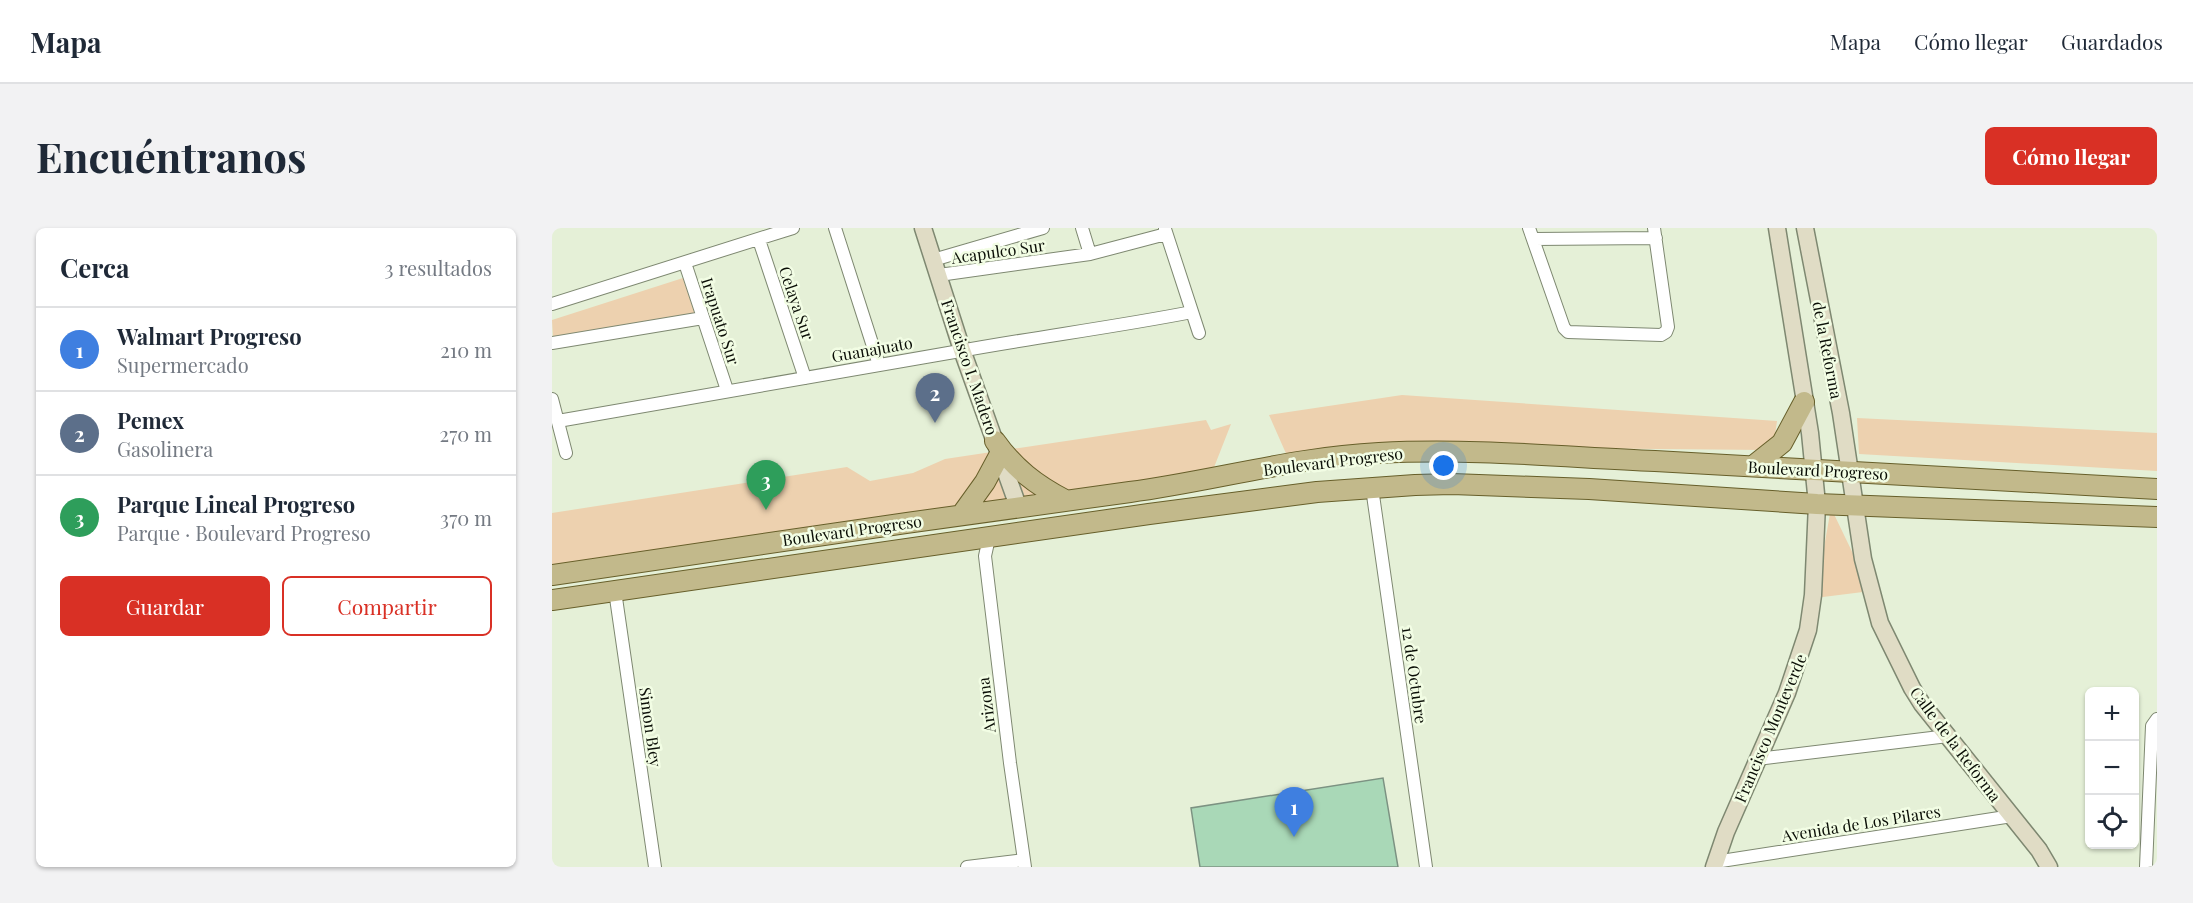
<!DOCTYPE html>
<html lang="es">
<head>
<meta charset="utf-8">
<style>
	:root { --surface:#fff; --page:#f2f2f3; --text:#1f2937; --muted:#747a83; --line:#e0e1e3; --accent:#d93025 }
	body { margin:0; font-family:"Playfair Display",serif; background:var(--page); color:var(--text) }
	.controls { position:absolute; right:18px; bottom:18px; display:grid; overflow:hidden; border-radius:9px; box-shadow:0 2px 4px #0004 }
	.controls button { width:54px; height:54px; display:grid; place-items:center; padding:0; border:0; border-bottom:2px solid var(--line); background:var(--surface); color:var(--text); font:30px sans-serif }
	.you { position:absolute; left:892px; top:238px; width:21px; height:21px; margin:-15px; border:4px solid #fff; border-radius:50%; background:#1a73e8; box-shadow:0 0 0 9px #1a73e833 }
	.badge { display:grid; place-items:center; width:39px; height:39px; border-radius:50%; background:var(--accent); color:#fff; font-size:20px; font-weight:700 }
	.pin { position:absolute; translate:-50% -50px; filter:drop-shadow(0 2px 3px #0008) }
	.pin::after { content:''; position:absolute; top:32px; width:21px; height:18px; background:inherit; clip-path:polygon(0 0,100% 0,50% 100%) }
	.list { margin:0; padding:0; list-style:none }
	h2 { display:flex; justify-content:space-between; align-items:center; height:78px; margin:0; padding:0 24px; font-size:26px }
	h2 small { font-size:20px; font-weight:400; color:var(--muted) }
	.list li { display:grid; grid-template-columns:39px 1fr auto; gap:18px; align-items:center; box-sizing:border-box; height:84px; padding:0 24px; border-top:2px solid var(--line) }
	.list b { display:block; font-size:22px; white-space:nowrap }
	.list p { margin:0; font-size:20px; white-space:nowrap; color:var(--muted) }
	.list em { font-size:20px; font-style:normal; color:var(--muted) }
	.actions { display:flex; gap:12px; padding:18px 24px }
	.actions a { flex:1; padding:14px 0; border:2px solid var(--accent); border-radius:9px; text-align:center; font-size:21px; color:var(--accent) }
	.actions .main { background:var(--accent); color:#fff }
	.icon { flex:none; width:33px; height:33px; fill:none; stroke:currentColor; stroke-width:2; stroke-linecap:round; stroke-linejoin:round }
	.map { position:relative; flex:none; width:1605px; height:639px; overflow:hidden; border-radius:9px }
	header { display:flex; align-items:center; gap:36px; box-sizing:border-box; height:84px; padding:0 30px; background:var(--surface); border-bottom:2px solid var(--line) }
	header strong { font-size:28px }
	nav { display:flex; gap:33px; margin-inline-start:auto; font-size:21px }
	.intro { display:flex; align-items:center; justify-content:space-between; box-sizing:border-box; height:144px; padding:0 36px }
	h1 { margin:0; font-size:42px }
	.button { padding:15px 27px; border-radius:9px; background:var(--accent); color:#fff; font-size:21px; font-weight:700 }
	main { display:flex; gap:36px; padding:0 36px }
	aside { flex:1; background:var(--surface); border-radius:9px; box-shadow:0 2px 4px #0004 }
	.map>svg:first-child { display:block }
	.green { fill:#edd1af }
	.building { fill:#a9d8b7; stroke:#7c9282; stroke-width:1.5 }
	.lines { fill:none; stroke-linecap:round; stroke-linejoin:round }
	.street-casing { stroke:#7e8871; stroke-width:14 }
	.secondary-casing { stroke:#7e8871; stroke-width:19 }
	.primary-casing { stroke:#675f2a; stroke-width:22 }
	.street { stroke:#fff; stroke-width:12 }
	.secondary { stroke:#e0dcc5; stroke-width:16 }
	.primary { stroke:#c2b98b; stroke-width:20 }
	.labels { text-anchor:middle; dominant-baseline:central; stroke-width:5; stroke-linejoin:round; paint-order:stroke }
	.street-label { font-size:16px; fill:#0a0e06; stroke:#f2fde4 }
</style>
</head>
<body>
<header>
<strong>Mapa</strong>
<nav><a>Mapa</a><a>Cómo llegar</a><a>Guardados</a></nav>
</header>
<div class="intro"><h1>Encuéntranos</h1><a class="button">Cómo llegar</a></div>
<main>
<aside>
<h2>Cerca<small>3 resultados</small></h2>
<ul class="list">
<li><span class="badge" style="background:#3f7fe0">1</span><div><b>Walmart Progreso</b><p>Supermercado</p></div><em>210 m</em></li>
<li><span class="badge" style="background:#5c6f8a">2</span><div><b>Pemex</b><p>Gasolinera</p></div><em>270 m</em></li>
<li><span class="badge" style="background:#2e9e5b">3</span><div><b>Parque Lineal Progreso</b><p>Parque · Boulevard Progreso</p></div><em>370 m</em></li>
</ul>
<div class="actions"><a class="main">Guardar</a><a>Compartir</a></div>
</aside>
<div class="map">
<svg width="1605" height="639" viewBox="0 0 1605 639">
	<rect width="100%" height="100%" fill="#e5f0d7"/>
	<path class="green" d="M131,50L143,86L1,109L0,92Z
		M850,167L1225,193L1223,207L1214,222L898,219L736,230L717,187Z
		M1305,190L1605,205V243L1307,226Z
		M654,192L659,202L679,196L659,247L0,341V285L295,239L318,253L361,245L393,231Z
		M1279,280L1319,363L1263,370Z"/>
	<path class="building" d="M831,550L846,639H648L639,580Z"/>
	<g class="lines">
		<defs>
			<path id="street" d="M283,0L327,137
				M530,0L538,26
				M977,0L1012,100L1016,104L1109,107L1114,104L1116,99L1102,0
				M613,1L647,105
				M982,11L1104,10
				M207,12L253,150
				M381,32L491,0
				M133,35L175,162
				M387,47L538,26L614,6
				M0,76L241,0
				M0,115L151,90
				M0,171L14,225
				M6,193C140,169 274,146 408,123C485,109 563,99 640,84
				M820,260L874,639
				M437,310L433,328L458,535L473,639
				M63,363L103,639
				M1205,531L1396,508
				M1163,634L1460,588
				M415,639L472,632
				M1594,639L1600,498L1605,491"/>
			<path id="secondary" d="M371,0L410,122L466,278
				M1253,0L1289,185L1311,331L1328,395L1360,460L1370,476L1487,622L1497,639
				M1162,639L1174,604L1235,465L1256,402L1261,367L1265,276L1258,205L1225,0"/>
			<path id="primary" d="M443,213C462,240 484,257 513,272
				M1201,238L1230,215L1252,174
				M410,286L433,254L447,228
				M0,347C193,318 385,290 578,264C661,253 743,229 827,225C919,220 1011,229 1103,233C1270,242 1437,253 1605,261
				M0,372L597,286L765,264L863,257L900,256L1037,261L1265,276L1605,289"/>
		</defs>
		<use href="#street" class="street-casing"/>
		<use href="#secondary" class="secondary-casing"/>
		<use href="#primary" class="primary-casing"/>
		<use href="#street" class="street"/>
		<use href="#secondary" class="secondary"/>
		<use href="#primary" class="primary"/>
	</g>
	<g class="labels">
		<g class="street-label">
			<text transform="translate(446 23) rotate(-8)">Acapulco Sur</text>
			<text transform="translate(245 75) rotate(71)">Celaya Sur</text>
			<text transform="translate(169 93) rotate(72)">Irapuato Sur</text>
			<text transform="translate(320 121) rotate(-10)">Guanajuato</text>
			<text transform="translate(1276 122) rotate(79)">de la Reforma</text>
			<text transform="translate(418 139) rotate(71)">Francisco I. Madero</text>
			<text transform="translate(781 233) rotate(-7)">Boulevard Progreso</text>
			<text transform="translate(1266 242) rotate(3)">Boulevard Progreso</text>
			<text transform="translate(300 302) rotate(-8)">Boulevard Progreso</text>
			<text transform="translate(863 447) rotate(82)">12 de Octubre</text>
			<text transform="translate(434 477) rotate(-97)">Arizona</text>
			<text transform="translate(99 499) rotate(82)">Simon Bley</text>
			<text transform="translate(1218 500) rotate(-67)">Francisco Monteverde</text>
			<text transform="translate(1404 516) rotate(53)">Calle de la Reforma</text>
			<text transform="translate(1309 595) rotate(-9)">Avenida de Los Pilares</text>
		</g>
	</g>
</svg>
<div class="controls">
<button>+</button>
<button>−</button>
<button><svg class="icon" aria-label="locate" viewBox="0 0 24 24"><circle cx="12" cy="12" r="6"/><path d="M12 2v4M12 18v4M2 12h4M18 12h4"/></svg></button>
</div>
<div class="you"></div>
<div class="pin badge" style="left:742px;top:609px;background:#3f7fe0">1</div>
<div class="pin badge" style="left:383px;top:195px;background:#5c6f8a">2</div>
<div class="pin badge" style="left:214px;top:282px;background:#2e9e5b">3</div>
</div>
</main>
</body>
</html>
